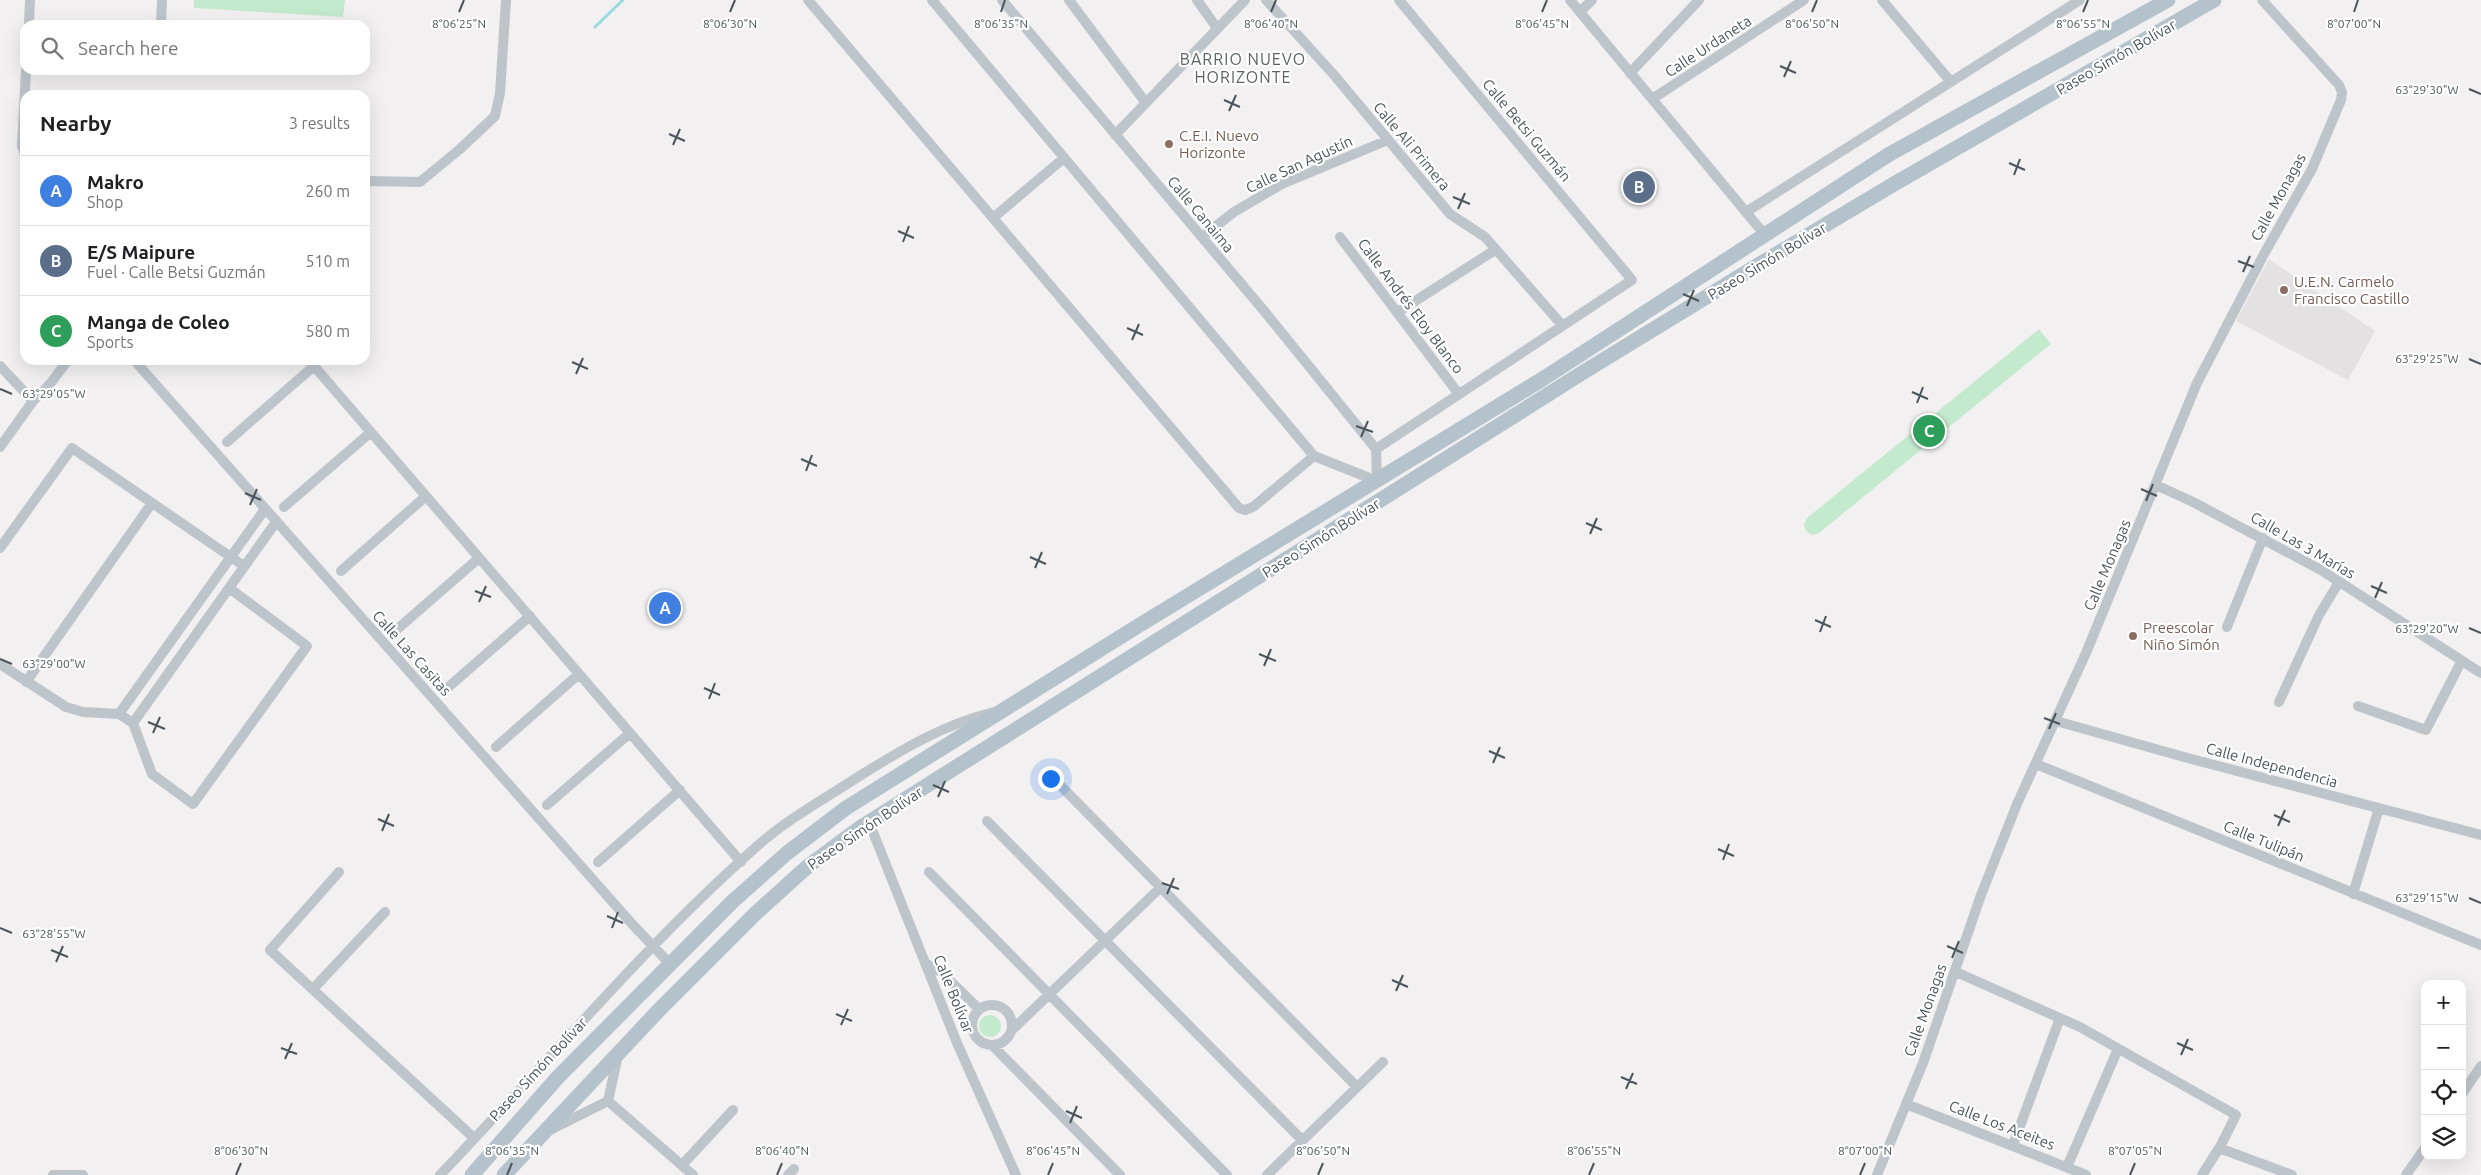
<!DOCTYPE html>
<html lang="en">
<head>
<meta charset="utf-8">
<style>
	:root { --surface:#fff; --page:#f6f6f6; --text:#202124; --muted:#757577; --line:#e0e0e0; --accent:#1a73e8 }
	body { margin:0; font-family:Ubuntu,sans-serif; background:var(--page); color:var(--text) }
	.controls { position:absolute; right:15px; bottom:15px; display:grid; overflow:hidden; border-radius:10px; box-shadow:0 5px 20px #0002 }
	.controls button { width:45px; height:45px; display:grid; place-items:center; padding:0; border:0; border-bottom:1px solid var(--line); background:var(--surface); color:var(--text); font:25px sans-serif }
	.you { position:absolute; left:1050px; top:778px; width:18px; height:18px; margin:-12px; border:4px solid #fff; border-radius:50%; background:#1a73e8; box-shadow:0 0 0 8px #1a73e833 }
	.badge { display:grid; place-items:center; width:32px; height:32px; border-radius:50%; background:var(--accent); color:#fff; font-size:16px; font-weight:700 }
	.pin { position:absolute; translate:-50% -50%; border:2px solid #fff; box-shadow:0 1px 5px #0006 }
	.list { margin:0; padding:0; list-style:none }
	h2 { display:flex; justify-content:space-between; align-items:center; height:65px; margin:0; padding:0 20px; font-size:21px }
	h2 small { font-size:16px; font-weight:400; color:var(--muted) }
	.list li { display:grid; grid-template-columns:32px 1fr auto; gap:15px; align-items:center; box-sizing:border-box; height:70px; padding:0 20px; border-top:1px solid var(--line) }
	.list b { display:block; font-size:19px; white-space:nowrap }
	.list p { margin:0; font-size:16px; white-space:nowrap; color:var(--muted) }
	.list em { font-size:16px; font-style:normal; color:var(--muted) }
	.icon { flex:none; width:28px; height:28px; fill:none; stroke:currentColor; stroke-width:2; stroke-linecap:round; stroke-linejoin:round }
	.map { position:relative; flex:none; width:2481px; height:1175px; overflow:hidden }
	.search { position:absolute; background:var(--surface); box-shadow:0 5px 20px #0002; left:20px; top:20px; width:350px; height:55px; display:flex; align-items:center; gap:12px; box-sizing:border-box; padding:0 18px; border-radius:15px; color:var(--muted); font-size:19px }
	.panel { position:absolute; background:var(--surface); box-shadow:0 5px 20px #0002; left:20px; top:90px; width:350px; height:275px; border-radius:15px }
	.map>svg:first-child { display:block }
	.education { fill:#e3e1e1 }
	.green { fill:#c4eace }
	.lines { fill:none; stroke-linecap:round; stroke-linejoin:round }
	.stream { stroke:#97dae1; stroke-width:3 }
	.minor { stroke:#bdc5cb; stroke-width:10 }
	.primary { stroke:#b3c2cb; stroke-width:15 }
	.ticks { fill:none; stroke:#4a555b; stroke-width:2 }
	.education-dot { fill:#8d6e63; stroke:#fff; stroke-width:2 }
	.labels { text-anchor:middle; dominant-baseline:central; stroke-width:4.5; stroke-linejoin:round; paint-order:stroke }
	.street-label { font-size:15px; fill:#4a555b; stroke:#fff }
	.education-label { font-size:15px; fill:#785e54; stroke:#fff; text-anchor:start }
	.neighbourhood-label { font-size:16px; letter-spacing:1px; fill:#5d6164; stroke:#fff }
	.ticks-label { font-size:12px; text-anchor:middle; fill:#4a555b; stroke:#fff; stroke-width:4.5; stroke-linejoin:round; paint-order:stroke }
</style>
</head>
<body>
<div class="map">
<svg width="2481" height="1175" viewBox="0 0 2481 1175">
	<rect width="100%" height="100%" fill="#f2f0f0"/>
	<path class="education" d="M2269,259L2375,331L2348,380L2236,321Z"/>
	<path class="green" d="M194,0H345L343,17L194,8Z
		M2039,329L2051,344L1819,533L1812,535L1806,531L1804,524L1807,518Z
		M979 1026a11 11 0 1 1 22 0a11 11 0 1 1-22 0Z"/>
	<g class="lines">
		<path class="stream" d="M595,27L623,0"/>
		<path class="minor" d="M808,0L1239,508L1245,510L1253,507L1314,456
			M932,0L1314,456L1377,481L1376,449L1265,312L1002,0
			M1069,0L1146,103
			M1197,0L1217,28
			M1266,0L1334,75L1450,214L1485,237L1562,325
			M1570,0L1765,235
			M1882,0L1951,82
			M1580,12L1592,0
			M29,25L30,0
			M161,25L162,0
			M1630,73L1699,0
			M1652,99L1804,0
			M1115,135L1245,0
			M25,154L22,146L26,70
			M365,181L420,182L460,149L495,116L500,93L506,0
			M1746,212L2080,0
			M993,218L1064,158
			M1202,237L1234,212L1282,184L1388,140
			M1340,237L1458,393
			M1398,312L1495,250
			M134,360L633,925L670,964
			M0,366L33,401
			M227,442L314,366L741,862
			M0,447L33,401L50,384L68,360
			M1376,449L1632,280L1399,0
			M2156,485L2193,502L2321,570L2481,673
			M284,507L371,432
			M0,548L72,448L244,566
			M341,571L426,496
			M2227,627L2263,538
			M394,632L479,558
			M0,664L66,707L83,712L119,714L133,723L152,774L193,804L307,646L229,588
			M26,682L152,503
			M445,690L530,616
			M2279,702L2319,615L2339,582
			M2358,706L2426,730L2461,662
			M119,714L265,509
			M2056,721L2184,757L2481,835
			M133,723L276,522
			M496,747L579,674
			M2036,764L2481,945
			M1056,781L1357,1087
			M547,805L630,733
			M987,821L1302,1140
			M869,822L957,1043L1016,1175
			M598,862L680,790
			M339,872L270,950L474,1138
			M929,872L1227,1175
			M2353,894L2379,808
			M927,964L941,972L979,1009
			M1956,972L2080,1027L2236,1115L2221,1145L2202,1175
			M313,989L385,912
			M972 1025a20 20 0 1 1 40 0a20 20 0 1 1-40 0Z
			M1012,1030L1161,887
			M993,1046L1120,1175
			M2462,1094L2481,1066
			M608,1101L693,1175
			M608,1101L618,1055
			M1906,1104L2086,1175
			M550,1130L608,1101
			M2013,1145L2060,1018
			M2219,1148L2292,1175
			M682,1165L733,1110
			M2067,1167L2118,1049
			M53,1175H83
			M440,1175C545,1066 642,948 755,848C786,820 824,799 858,777C901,750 944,724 994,712
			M788,1175L794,1169
			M1267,1175L1383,1062
			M1877,1175L1923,1063L1981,895L2017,804L2086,653L2197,383L2264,254L2312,169L2341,100L2342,92L2339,85L2262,0
			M2406,1175L2425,1148"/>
		<path class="primary" d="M472,1175L558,1077L732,902L787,853L846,808L1138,626L1541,380L1888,155L2168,0
			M504,1175L659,1010L756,913L807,867L861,827L1582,373L1760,264L1894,184L2214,0"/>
	</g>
	<path class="ticks" d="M459,12L464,0M730,12L735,0M1001,12L1005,0M1271,12L1276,0M1542,12L1547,0M1812,12L1817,0M2083,12L2088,0M2354,12L2358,0M1780,66L1796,73M1784,77L1791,61M2469,89L2481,94M1224,100L1240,107M1229,111L1236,95M669,134L685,141M673,145L680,129M2009,163L2025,170M2014,175L2020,159M1453,197L1470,204M1458,209L1465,193M898,231L914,238M903,242L909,226M2238,261L2254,267M2243,272L2250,256M1683,294L1699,301M1687,306L1694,290M1127,328L1143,335M1132,340L1139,324M2469,359L2481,364M572,362L588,369M576,374L583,358M0,389L12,394M1912,392L1928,399M1917,403L1923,387M1356,426L1373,432M1361,437L1368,421M801,459L817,466M806,471L812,455M2141,489L2157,496M245,493L261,500M2146,501L2153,484M250,505L257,489M1586,523L1602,530M1590,534L1597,518M1030,557L1046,564M1035,568L1042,552M2371,586L2387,593M475,591L491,597M2375,598L2382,582M479,602L486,586M1815,620L1831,627M2469,628L2481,633M1820,632L1826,616M1259,654L1276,661M0,659L12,664M1264,666L1271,649M704,688L720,695M709,699L715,683M2044,718L2060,724M148,722L165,729M2049,729L2056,713M153,733L160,717M1489,751L1505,758M1493,763L1500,747M933,785L949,792M938,797L945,781M2274,815L2290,822M378,819L394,826M2278,826L2285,810M382,831L389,814M1718,849L1734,856M1723,860L1729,844M1162,883L1179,889M1167,894L1174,878M2469,898L2481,903M607,916L623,923M0,928L12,933M612,928L618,912M1947,946L1963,953M51,950L68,957M1952,958L1959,941M56,962L63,946M1392,980L1408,987M1396,991L1403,975M836,1014L852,1021M841,1025L848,1009M2177,1043L2193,1050M281,1048L297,1054M2181,1055L2188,1039M285,1059L292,1043M1621,1077L1637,1084M1626,1089L1633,1073M1066,1111L1082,1118M1070,1123L1077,1106M236,1175L241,1163M507,1175L512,1163M777,1175L782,1163M1048,1175L1053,1163M1318,1175L1323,1163M1589,1175L1594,1163M1860,1175L1865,1163M2130,1175L2135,1163"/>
	<g class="education-dot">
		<circle cx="1169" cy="144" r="5"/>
		<circle cx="2284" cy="290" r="5"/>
		<circle cx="2133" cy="636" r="5"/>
	</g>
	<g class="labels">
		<g class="street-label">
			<text transform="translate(1708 46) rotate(-33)">Calle Urdaneta</text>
			<text transform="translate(2116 57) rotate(-30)">Paseo Simón Bolívar</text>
			<text transform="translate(1527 130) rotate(50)">Calle Betsi Guzmán</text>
			<text transform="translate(1412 146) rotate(50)">Calle Ali Primera</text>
			<text transform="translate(1299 164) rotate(-25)">Calle San Agustín</text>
			<text transform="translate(2278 197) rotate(-61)">Calle Monagas</text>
			<text transform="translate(1201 214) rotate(50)">Calle Canaima</text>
			<text transform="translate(1767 261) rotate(-31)">Paseo Simón Bolívar</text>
			<text transform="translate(1411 306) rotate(53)">Calle Andrés Eloy Blanco</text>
			<text transform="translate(1321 538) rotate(-32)">Paseo Simón Bolívar</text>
			<text transform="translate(2303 545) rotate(30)">Calle Las 3 Marías</text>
			<text transform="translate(2107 565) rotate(-67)">Calle Monagas</text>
			<text transform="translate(412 653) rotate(48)">Calle Las Casitas</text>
			<text transform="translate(2272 765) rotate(15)">Calle Independencia</text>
			<text transform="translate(865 828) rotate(-34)">Paseo Simón Bolívar</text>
			<text transform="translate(2264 841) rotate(22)">Calle Tulipán</text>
			<text transform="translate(954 994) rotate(68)">Calle Bolívar</text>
			<text transform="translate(1925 1010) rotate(-70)">Calle Monagas</text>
			<text transform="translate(538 1069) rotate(-47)">Paseo Simón Bolívar</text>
			<text transform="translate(2002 1125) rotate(21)">Calle Los Aceites</text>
		</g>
		<g class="education-label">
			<text x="1179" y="135">C.E.I. Nuevo<tspan x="1179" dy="17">Horizonte</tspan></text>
			<text x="2294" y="281">U.E.N. Carmelo<tspan x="2294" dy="17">Francisco Castillo</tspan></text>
			<text x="2143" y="627">Preescolar<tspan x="2143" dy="17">Niño Simón</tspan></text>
		</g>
		<g class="neighbourhood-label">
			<text x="1243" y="59">BARRIO NUEVO<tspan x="1243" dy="18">HORIZONTE</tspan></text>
		</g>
	</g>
	<g class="ticks-label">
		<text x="459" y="28">8°06'25"N</text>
		<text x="730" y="28">8°06'30"N</text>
		<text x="1001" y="28">8°06'35"N</text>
		<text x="1271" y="28">8°06'40"N</text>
		<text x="1542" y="28">8°06'45"N</text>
		<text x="1812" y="28">8°06'50"N</text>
		<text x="2083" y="28">8°06'55"N</text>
		<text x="2354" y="28">8°07'00"N</text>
		<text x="2427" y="94">63°29'30"W</text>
		<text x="2427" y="363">63°29'25"W</text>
		<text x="54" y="398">63°29'05"W</text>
		<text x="2427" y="633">63°29'20"W</text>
		<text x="54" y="668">63°29'00"W</text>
		<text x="2427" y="902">63°29'15"W</text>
		<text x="54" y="938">63°28'55"W</text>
		<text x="241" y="1155">8°06'30"N</text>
		<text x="512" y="1155">8°06'35"N</text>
		<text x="782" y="1155">8°06'40"N</text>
		<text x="1053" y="1155">8°06'45"N</text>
		<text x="1323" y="1155">8°06'50"N</text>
		<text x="1594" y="1155">8°06'55"N</text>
		<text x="1865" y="1155">8°07'00"N</text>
		<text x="2135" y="1155">8°07'05"N</text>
	</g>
</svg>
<div class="controls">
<button>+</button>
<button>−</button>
<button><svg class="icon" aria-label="locate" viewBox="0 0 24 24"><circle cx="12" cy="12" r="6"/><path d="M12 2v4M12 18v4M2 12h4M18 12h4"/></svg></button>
<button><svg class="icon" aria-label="layers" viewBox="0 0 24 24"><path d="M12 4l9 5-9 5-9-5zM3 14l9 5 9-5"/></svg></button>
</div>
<div class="you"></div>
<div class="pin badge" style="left:665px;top:608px;background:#3f7fe0">A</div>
<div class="pin badge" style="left:1639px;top:187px;background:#5c6f8a">B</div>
<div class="pin badge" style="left:1929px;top:431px;background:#2e9e5b">C</div>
<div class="search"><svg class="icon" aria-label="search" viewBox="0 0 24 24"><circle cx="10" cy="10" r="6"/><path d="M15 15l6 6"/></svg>Search here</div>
<section class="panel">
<h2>Nearby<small>3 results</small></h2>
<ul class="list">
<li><span class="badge" style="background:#3f7fe0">A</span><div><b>Makro</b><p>Shop</p></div><em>260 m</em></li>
<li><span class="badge" style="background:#5c6f8a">B</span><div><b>E/S Maipure</b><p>Fuel · Calle Betsi Guzmán</p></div><em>510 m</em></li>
<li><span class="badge" style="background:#2e9e5b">C</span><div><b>Manga de Coleo</b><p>Sports</p></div><em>580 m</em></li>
</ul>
</section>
</div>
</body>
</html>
